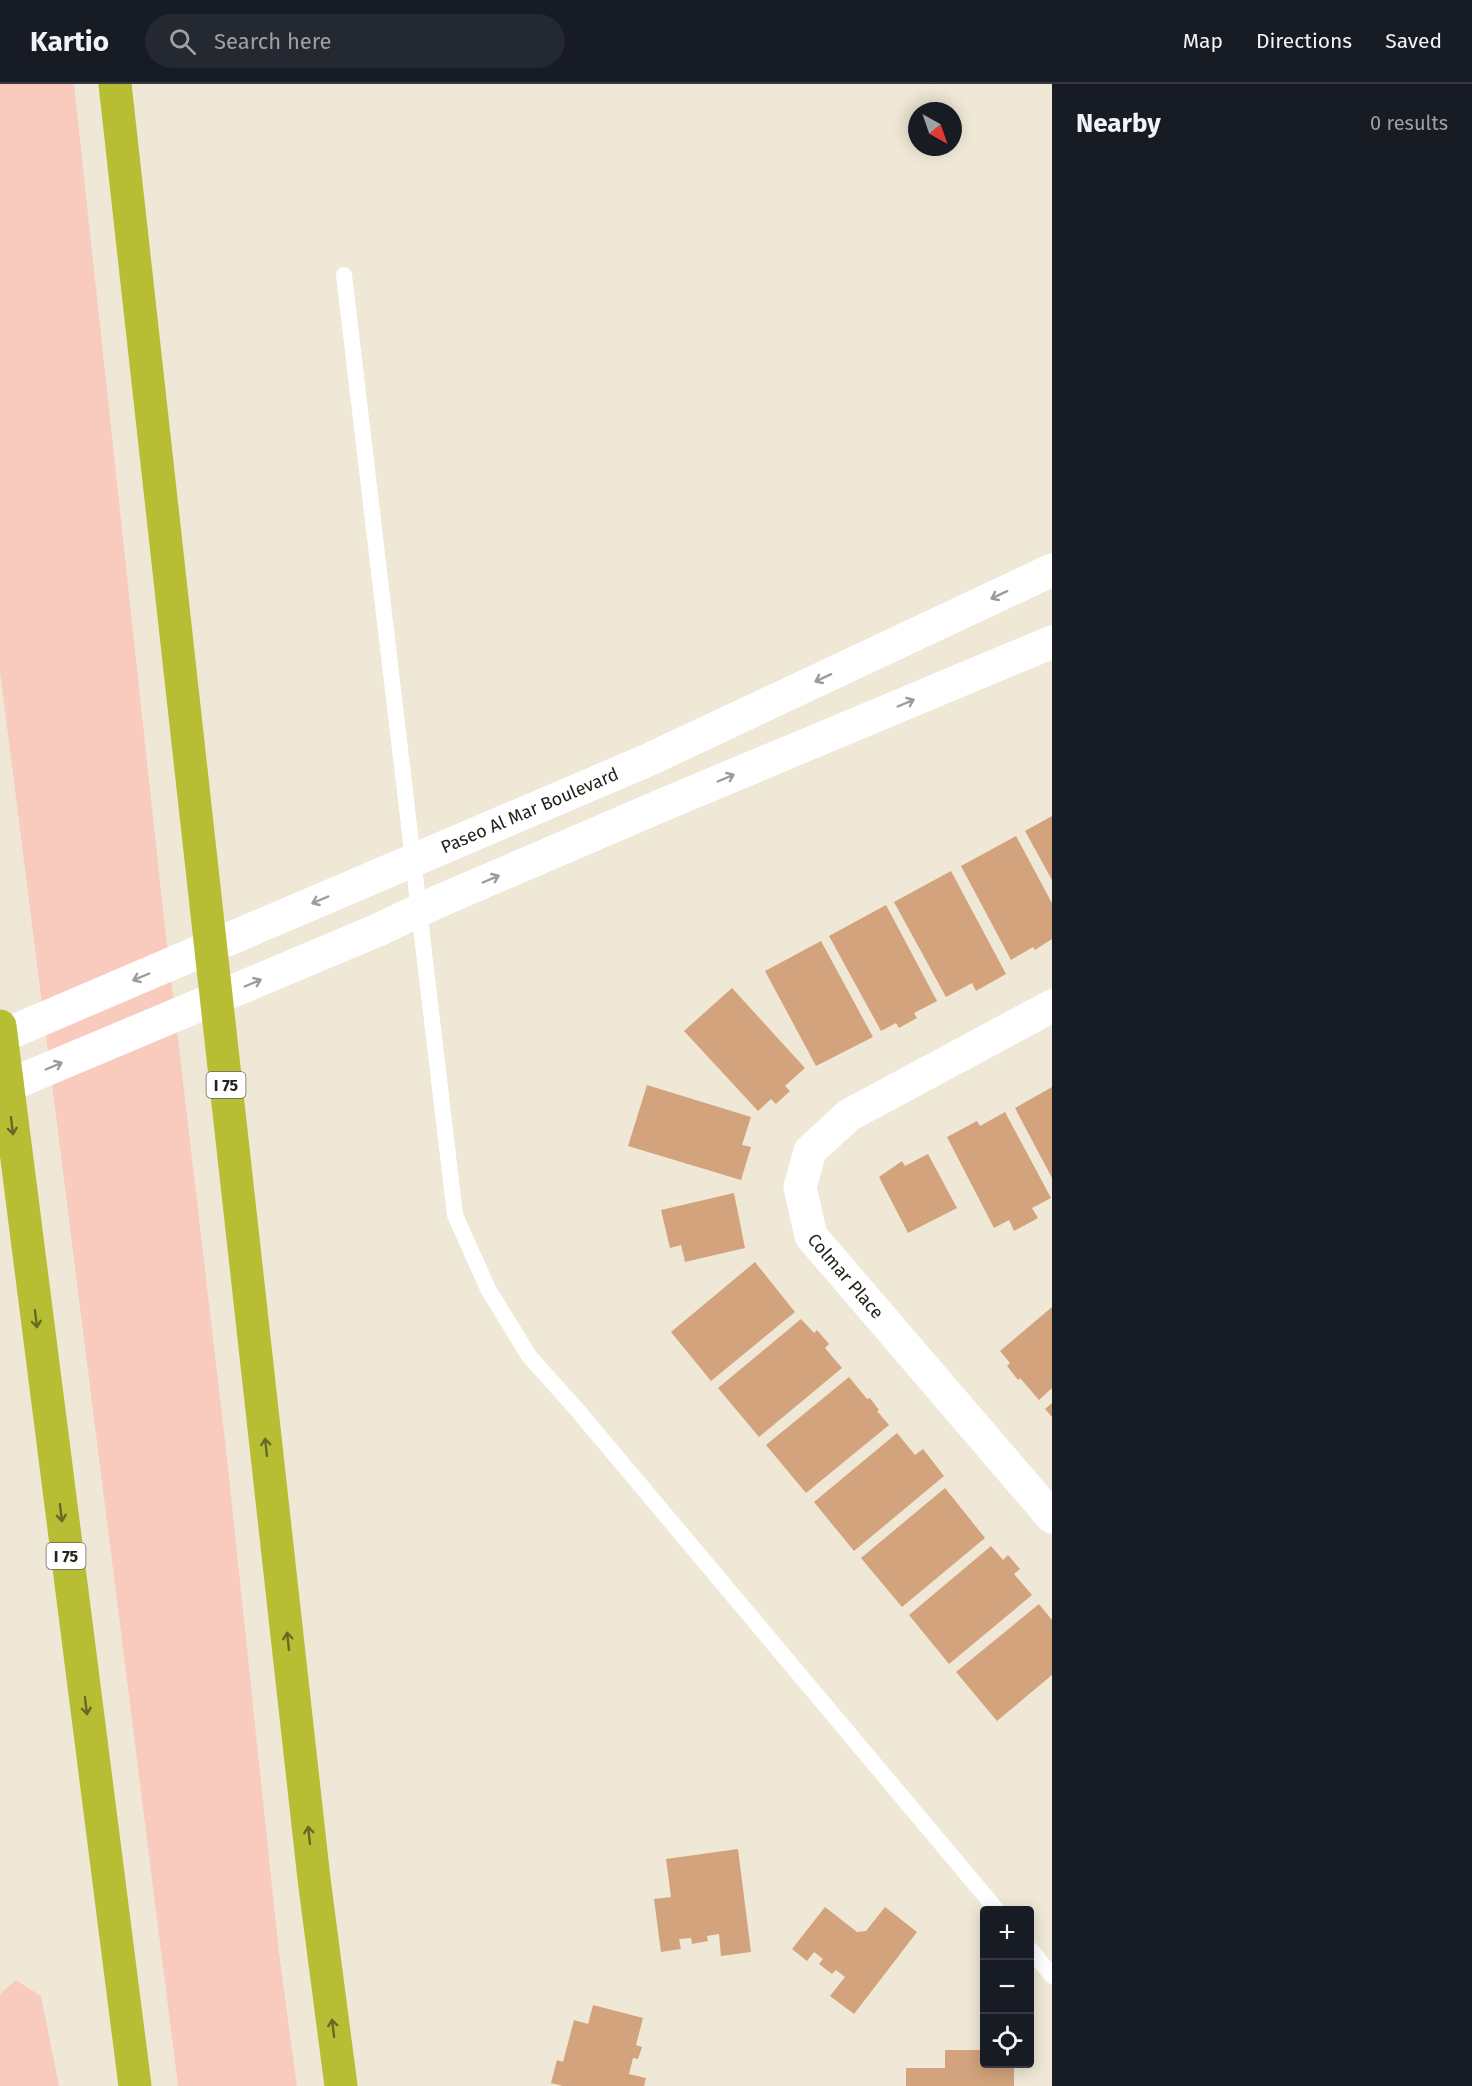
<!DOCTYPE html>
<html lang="en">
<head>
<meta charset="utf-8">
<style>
	:root { --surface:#171b24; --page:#242831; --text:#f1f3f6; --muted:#9ea1a6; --line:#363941 }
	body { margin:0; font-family:"Fira Sans",sans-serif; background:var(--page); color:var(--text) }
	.controls { position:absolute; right:18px; bottom:18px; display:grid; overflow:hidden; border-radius:6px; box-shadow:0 3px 15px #0003 }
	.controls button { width:54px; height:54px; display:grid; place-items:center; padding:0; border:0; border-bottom:2px solid var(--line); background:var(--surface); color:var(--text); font:30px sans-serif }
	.compass { position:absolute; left:908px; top:18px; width:54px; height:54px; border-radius:50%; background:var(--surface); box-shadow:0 3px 15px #0003; rotate:140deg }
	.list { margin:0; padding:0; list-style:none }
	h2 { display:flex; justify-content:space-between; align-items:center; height:78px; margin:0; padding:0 24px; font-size:26px }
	h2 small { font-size:20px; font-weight:400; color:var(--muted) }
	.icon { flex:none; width:33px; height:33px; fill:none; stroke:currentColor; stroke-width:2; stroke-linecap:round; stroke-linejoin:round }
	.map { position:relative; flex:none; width:1052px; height:2002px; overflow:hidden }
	header { display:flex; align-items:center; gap:36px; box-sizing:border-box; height:84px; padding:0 30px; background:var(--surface); border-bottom:2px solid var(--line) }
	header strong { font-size:28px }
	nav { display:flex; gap:33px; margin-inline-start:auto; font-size:21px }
	.search { width:420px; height:54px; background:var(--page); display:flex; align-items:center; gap:15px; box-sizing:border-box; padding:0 21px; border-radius:33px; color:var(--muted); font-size:22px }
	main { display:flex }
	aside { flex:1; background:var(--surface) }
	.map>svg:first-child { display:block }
	.green { fill:#f9cbbf }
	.building { fill:#d2a37c }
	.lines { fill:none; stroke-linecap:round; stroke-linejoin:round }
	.lane { stroke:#fff; stroke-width:16 }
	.street { stroke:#fff; stroke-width:33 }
	.secondary { stroke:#fff; stroke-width:33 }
	.highway { stroke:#b7be34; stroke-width:33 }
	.oneway { stroke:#9d9c99 }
	.oneway2 { stroke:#676927 }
	.labels { text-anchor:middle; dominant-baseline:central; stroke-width:4.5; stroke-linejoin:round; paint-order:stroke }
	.shield { fill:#fff; stroke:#666560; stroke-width:1.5 }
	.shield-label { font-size:16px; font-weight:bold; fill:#25231c }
	.street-label { font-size:18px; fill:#25231c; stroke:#fff }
</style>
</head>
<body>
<header>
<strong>Kartio</strong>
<div class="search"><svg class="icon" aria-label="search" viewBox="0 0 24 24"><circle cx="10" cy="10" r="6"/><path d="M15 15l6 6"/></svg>Search here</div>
<nav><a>Map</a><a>Directions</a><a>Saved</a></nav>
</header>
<main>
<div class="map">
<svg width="1052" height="2002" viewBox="0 0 1052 2002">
	<rect width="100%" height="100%" fill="#f0e8d6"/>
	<path class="green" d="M0,0H74L163,826L227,1374L279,1869L297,2002H178L0,587Z
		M16,1896L41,1912L59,2002H0V1910Z"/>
	<path class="building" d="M1052,732V796L1025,747Z
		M1016,752L1052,819V855L1035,866L1033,863L1011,876L961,782Z
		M951,787L1006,890L976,907L972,899L946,913L894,818Z
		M886,821L937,917L914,929L917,934L899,944L896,939L881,947L829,852Z
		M821,857L873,953L816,982L765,887Z
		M732,904L805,984L785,1002L790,1007L776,1020L771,1015L758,1027L684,947Z
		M647,1001L751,1033L742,1061L751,1063L741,1096L628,1062Z
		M1052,1003V1094L1015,1024Z
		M1005,1028L1051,1114L1032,1124L1038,1134L1014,1147L1009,1136L994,1144L947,1053L977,1037L980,1042Z
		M928,1070L957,1124L908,1149L879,1093L902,1077L905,1082Z
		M734,1109L745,1164L685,1178L681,1161L670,1164L661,1126Z
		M755,1178L795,1228L711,1297L671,1248Z
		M1052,1223V1304L1039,1316L1020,1294L1018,1296L1007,1282L1010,1279L1000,1267Z
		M801,1235L814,1249L817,1246L829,1260L825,1264L842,1284L759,1353L718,1304Z
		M849,1293L867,1315L870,1314L879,1326L877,1327L889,1341L806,1409L766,1361Z
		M1052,1319V1333L1045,1325Z
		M897,1349L915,1371L923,1365L944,1392L854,1467L814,1418Z
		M945,1404L985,1454L902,1523L861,1474Z
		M991,1462L1003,1476L1008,1471L1020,1485L1014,1490L1032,1511L949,1580L909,1531Z
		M1039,1520L1052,1536V1591L997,1637L956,1588Z
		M738,1765L751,1868L721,1872L719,1850L707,1852L708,1857L692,1860L691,1854L679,1855L681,1865L661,1868L654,1815L671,1813L666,1775Z
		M825,1823L857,1848L866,1847L885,1823L917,1848L854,1930L830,1912L845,1893L836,1886L832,1890L819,1880L823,1875L814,1868L807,1877L792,1865Z
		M593,1921L643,1934L636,1961L642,1963L638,1975L633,1974L629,1990L646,1994L644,2002H563L551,1999L557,1976L563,1978L574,1936L588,1940Z
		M945,1966H984V1980H999V1984H1014V2002H906V1984H945Z"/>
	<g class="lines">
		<path class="lane" d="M344,191L455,1131L488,1205L529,1272L579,1328L997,1826
			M1030,1865L1052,1892"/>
		<path class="street" id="s1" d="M1052,922L849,1031L810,1067L800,1103L811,1152L1052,1433"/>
		<g class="secondary">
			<path id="s2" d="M0,953L648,676L1052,486"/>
			<path d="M0,1005L378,846L437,818L672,717L1052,558"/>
		</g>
		<path class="highway" d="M115,0L314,1795L341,2002
			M0,942L135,2002"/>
	</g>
	<defs><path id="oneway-shaft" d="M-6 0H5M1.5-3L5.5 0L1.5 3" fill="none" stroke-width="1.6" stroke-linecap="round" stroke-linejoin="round" transform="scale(1.5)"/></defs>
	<g class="oneway">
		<use href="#oneway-shaft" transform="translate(999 511) rotate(155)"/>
		<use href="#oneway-shaft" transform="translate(823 594) rotate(155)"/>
		<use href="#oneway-shaft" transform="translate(906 619) rotate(-23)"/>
		<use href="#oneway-shaft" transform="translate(726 694) rotate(-23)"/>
		<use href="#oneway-shaft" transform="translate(491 795) rotate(-23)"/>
		<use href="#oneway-shaft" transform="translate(320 816) rotate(157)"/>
		<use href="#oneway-shaft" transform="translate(141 893) rotate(157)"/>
		<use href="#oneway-shaft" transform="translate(253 899) rotate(-23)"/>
		<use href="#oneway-shaft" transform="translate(54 982) rotate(-23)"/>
	</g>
	<g class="oneway2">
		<use href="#oneway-shaft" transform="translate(12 1042) rotate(83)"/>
		<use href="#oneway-shaft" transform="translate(36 1235) rotate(83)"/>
		<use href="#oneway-shaft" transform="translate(266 1363) rotate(-96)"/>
		<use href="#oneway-shaft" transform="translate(61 1429) rotate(83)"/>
		<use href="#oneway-shaft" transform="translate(288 1557) rotate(-96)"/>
		<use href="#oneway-shaft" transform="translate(86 1622) rotate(83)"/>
		<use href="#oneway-shaft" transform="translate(309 1751) rotate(-96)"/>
		<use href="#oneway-shaft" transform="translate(333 1944) rotate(-97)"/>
	</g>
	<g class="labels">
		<g class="shield">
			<rect x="206.5" y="988" width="39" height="26" rx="4.5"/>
			<rect x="46.5" y="1459" width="39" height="26" rx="4.5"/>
		</g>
		<g class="shield-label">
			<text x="226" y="1001">I 75</text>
			<text x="66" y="1472">I 75</text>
		</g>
		<g class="street-label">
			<text stroke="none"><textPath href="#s2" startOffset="576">Paseo Al Mar Boulevard</textPath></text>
			<text stroke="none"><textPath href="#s1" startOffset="424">Colmar Place</textPath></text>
		</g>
	</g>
</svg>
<div class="controls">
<button>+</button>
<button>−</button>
<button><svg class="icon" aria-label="locate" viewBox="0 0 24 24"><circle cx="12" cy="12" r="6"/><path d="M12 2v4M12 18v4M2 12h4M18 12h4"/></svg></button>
</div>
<svg class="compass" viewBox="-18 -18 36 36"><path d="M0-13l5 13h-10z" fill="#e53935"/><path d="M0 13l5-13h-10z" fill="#9ea1a6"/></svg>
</div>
<aside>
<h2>Nearby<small>0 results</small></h2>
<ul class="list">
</ul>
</aside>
</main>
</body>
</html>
